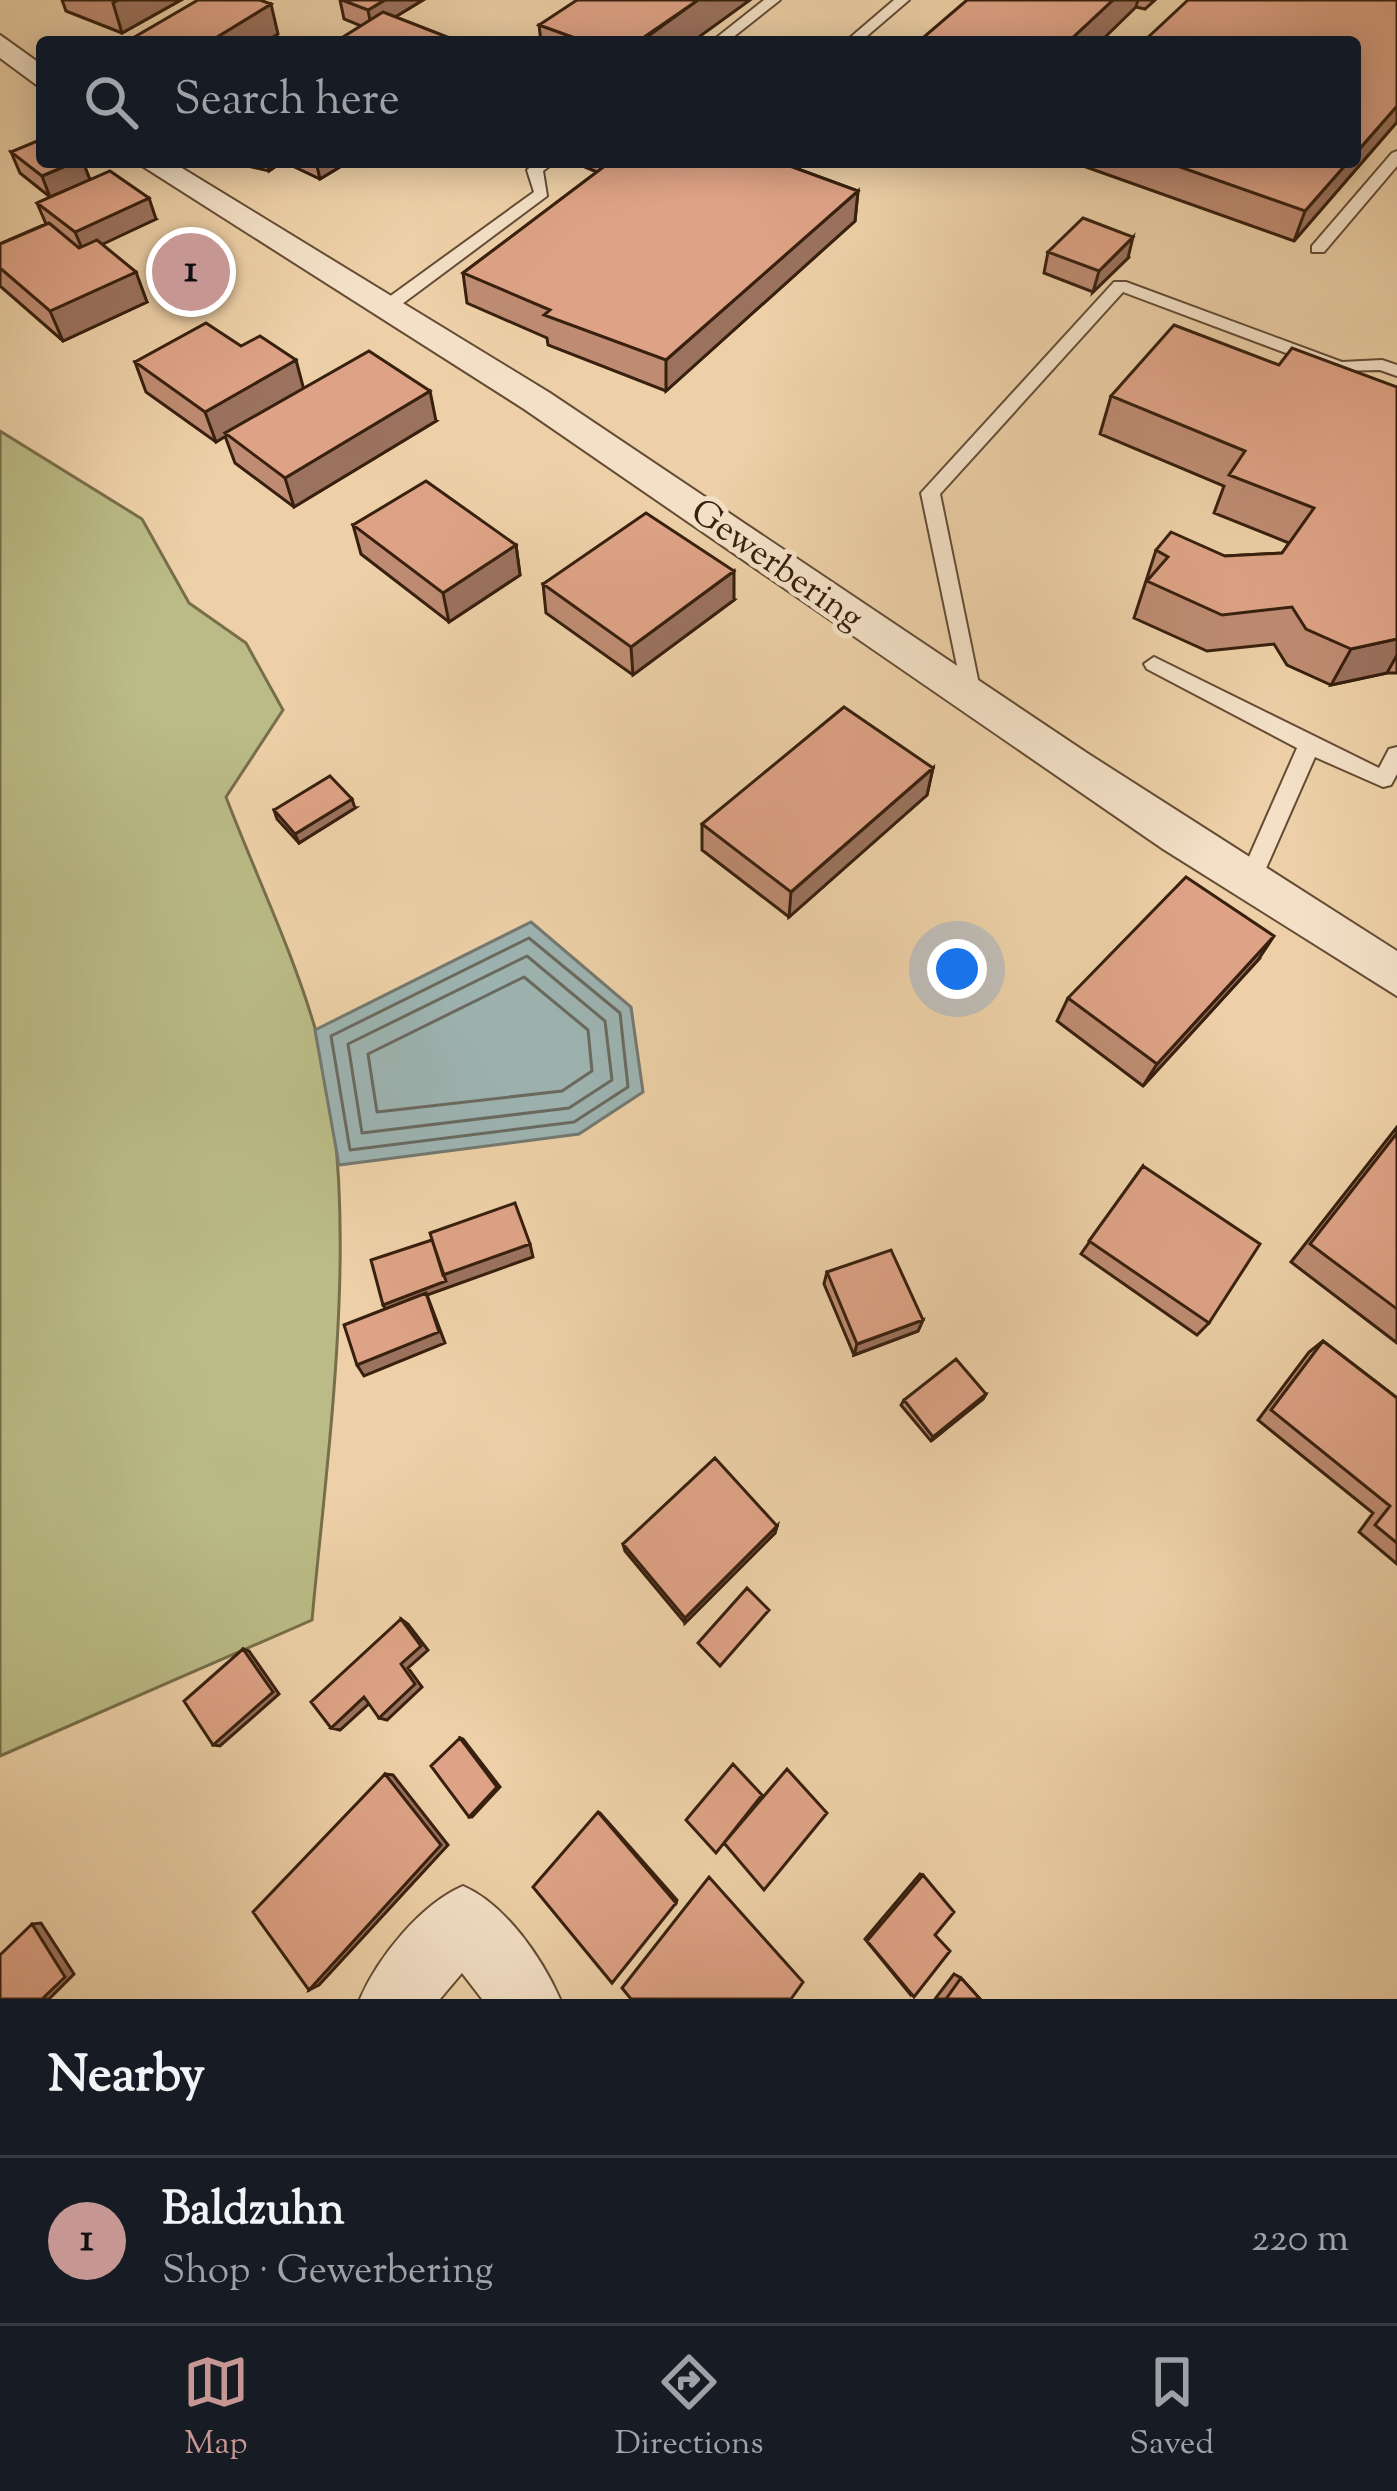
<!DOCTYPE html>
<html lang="en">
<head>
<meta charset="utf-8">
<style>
	:root { --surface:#171b24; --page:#242831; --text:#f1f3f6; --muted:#9ea1a6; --line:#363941; --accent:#c59692 }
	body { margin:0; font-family:"Sorts Mill Goudy",serif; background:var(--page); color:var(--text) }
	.you { position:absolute; left:957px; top:969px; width:42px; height:42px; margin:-30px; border:9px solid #fff; border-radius:50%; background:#1a73e8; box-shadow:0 0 0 18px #1a73e833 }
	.badge { display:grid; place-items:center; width:78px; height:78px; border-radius:50%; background:var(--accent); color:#111; font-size:39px; font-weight:700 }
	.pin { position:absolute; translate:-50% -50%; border:6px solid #fff; box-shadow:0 3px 12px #0006 }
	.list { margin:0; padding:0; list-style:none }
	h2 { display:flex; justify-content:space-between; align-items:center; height:156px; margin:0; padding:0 48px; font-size:51px }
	h2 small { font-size:39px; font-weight:400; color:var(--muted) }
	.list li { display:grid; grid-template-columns:78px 1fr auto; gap:36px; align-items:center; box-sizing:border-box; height:168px; padding:0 48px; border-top:3px solid var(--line) }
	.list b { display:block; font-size:45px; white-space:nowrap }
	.list p { margin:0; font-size:39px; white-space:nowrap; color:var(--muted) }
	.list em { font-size:39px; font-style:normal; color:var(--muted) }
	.icon { flex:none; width:66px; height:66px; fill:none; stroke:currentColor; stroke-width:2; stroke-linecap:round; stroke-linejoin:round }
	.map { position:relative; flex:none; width:1397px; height:1999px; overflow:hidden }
	.search { position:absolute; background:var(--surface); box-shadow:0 6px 30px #0003; left:36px; right:36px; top:36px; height:132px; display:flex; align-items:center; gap:30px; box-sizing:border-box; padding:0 42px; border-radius:12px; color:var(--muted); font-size:45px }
	.sheet { height:324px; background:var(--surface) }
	nav { display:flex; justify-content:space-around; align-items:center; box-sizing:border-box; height:168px; border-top:3px solid var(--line); background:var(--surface); font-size:33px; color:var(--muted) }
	nav a { display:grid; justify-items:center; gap:6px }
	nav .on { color:var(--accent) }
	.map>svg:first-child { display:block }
	.green { fill:#babb86; stroke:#786e4a; stroke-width:3 }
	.water { fill:#9db4b2; stroke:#747970; stroke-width:3 }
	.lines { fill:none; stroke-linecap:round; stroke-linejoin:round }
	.shore { stroke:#6a6a60; stroke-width:3 }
	.lane-casing { stroke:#644c34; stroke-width:4 }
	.street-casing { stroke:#644c34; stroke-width:4 }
	.lane { fill:#f3e0c6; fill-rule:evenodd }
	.street { fill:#f3e0c6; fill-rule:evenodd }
	.wall { fill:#bf8c73; stroke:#37200e; stroke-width:3 }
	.shaded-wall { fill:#9b725e; stroke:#37200e; stroke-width:3 }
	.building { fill:#dea386; stroke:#37200e; stroke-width:3 }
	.labels { text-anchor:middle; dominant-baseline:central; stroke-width:10; stroke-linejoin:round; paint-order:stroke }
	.street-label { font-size:36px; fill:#37200e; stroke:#f3e0c6 }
</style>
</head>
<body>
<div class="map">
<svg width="1397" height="1999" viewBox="0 0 1397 1999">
	<rect width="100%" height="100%" fill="#edd0a7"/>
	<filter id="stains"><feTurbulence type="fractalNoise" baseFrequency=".00167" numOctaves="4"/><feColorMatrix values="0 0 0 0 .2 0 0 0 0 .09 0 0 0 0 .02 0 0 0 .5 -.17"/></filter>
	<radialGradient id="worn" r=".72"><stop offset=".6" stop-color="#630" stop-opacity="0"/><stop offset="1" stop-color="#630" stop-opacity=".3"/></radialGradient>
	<path class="green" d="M0,431L142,519L189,603L246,643L283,710L226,797C255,873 292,950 315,1028C365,1197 328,1444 312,1620L0,1756Z"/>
	<path class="water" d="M531,922L631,1007L643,1092L579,1134L339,1165L315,1030Z"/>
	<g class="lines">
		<path class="shore" d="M529,938L620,1013L628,1087L574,1122L350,1150L331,1036Z
			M527,956L605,1021L612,1080L569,1108L362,1133L348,1044Z
			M524,977L588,1030L592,1071L562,1091L377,1112L368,1054Z"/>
		<defs>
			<path id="lane" d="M764,0H780L727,42H711Z
				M894,0H909L860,42H845Z
				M1397,151V166L1324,252H1312V246L1392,153Z
				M537,162H555L543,171L547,196L390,313H378V305L534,192L527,170Z
				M1114,282H1126L1342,362L1382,360L1397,365V376L1380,370L1334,371L1123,292L940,494L982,699L972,707L965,704L921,493Z
				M1154,657L1379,768L1389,749L1397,747V774L1391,785L1383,787L1315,757L1256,891H1240L1237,884L1297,748L1147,669L1144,664Z"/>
			<path id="street" d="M0,35L42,65V89L0,58Z
				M136,162H172L550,393L1087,753L1397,951V996L1163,849L524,409Z
				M463,1886C505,1904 542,1958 560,1999H482L462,1973L440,1999H360C378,1957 421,1904 463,1886Z"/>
		</defs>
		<use href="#lane" class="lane-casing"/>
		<use href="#street" class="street-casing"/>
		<use href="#lane" class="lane"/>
		<use href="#street" class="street"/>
	</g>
	<path class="wall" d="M62,0H181L122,33L66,11Z
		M340,0H423L395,17L361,26L344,19Z
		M967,0H1155L1145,9L1136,7Z
		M1397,0V122L1294,241L1072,162H1355Z
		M539,25L692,42H541Z
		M11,152L42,162H83L90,180L156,219L101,244L147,302L63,341L0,286V244L46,224L37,203L50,197L20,173Z
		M230,162H282L269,171Z
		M284,162H348L320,179Z
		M573,162H806L798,169L858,191L855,221L666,391L548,345L547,338L467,303L463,273L597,172Z
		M1048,252L1128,258L1093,292L1044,273Z
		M135,362L303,388L436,421L294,507L235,463L225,436L216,442L146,392Z
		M1279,365L1397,387V673H1387L1331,685L1287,665L1274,644L1207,651L1134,618L1156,550L1225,556L1282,553L1289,543L1214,513L1224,486L1100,434L1111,396Z
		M353,525L516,545L520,575L449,622L361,554Z
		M543,584L734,600L633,675L546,613Z
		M933,768L927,795L789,917L702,850V824Z
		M355,808L299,843L277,819L274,810Z
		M1258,960L1143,1086L1057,1021L1068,998Z
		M1397,1127V1343L1291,1262Z
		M1143,1166L1209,1323L1197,1335L1081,1254Z
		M827,1272L923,1320L918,1331L854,1355L824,1284Z
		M1323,1341L1397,1398V1564L1359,1532L1373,1513L1258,1420L1309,1352Z
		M986,1394L983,1399L931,1441L901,1405L904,1400Z
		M777,1526L775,1533L685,1623L625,1551L623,1544Z
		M920,1874L923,1875L910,1994L865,1939Z
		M954,1974L961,1978L980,1999H935Z"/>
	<path class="shaded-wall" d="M118,0H181L122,33L113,3Z
		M385,0H423L372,31L368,10Z
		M698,0H750L692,42H640Z
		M1113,0H1138L1136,7L1100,42H1068Z
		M271,4L278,34L265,42H209Z
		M1397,106V122L1294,241L1305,211L1348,162H1355V154Z
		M75,162H83L90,180L50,197L42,176Z
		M267,162H282L269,171Z
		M316,162H348L320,179Z
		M775,162H806L773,192Z
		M858,191L855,221L666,391V360Z
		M149,198L156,219L84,253L75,232Z
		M1133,237L1128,258L1093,292L1099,271Z
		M136,272L147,302L63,341L50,311Z
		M296,360L304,390L216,442L205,412Z
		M430,391L436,421L294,507L285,478Z
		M516,545L520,575L449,622L443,593Z
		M734,571V600L633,675L631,647Z
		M1397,639V655L1387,673L1331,685L1351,649Z
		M933,768L927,795L789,917L791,892Z
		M352,799L355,808L299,843L295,834Z
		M1274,936L1258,960L1143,1086L1157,1064Z
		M530,1244L533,1257L427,1295L445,1343L364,1376L357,1365L387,1311L383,1305L436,1246Z
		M923,1320L918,1331L854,1355L857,1344Z
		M986,1394L983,1399L931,1441L933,1437Z
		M777,1526L775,1533L685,1623V1618Z
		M401,1619L408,1624L428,1650L408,1668L422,1687L387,1720L379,1718L401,1664Z
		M243,1649L249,1651L279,1694L220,1746L213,1745Z
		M364,1697L373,1700L340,1730L331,1728Z
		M460,1738L463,1739L500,1787L472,1817H469Z
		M385,1774L393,1775L448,1845L319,1985L309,1990Z
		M598,1812L600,1813L677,1900L676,1903Z
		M41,1923L74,1974L49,1999H42L32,1924Z"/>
	<path class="building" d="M198,0H260L271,4L209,42H126Z
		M342,0H385L368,10Z
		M577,0H698L640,40L645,42H586L539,25Z
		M967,0H1113L1068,42H918Z
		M1188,0H1397V106L1355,154V42H1143Z
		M383,12L460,42H335Z
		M42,139V162H75L42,176L11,152Z
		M610,162H779L858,191L666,360L544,315L550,310L463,273Z
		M1166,162H1348L1305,211Z
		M110,171L149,198L75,232L37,203Z
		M1083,218L1133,237L1099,271L1048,252Z
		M49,223L79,248L97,240L136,272L50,311L0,268V244Z
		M206,323L241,346L260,336L296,360L205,412L135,362Z
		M1174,325L1279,365L1292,348L1397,387V639L1351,649L1306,629L1292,607L1222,615L1147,581L1168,557L1156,550L1171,532L1225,556L1282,553L1314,508L1229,475L1245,451L1111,396Z
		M369,351L430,391L285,478L225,433Z
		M426,481L516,545L443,593L353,525Z
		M646,513L734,571L631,647L543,584Z
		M844,707L933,768L791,892L702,824Z
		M330,776L352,799L295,834L274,810Z
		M1186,877L1274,936L1157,1064L1068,998Z
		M1397,1133V1309L1310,1244Z
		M1143,1166L1260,1244L1209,1323L1089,1241Z
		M515,1203L530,1244L443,1275L430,1233Z
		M432,1240L446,1281L383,1305L371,1260Z
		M891,1250L923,1320L857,1344L827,1272Z
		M426,1293L439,1332L357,1365L344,1325Z
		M1323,1341L1397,1398V1543L1375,1525L1390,1506L1271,1410Z
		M956,1359L986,1394L933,1437L904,1400Z
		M715,1458L777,1526L685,1618L623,1544Z
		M747,1588L769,1610L720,1666L698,1643Z
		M401,1619L421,1646L401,1664L415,1684L379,1718L364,1697L331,1728L311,1702Z
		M243,1649L273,1692L213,1745L184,1701Z
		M460,1738L497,1787L469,1817L431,1766Z
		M733,1764L762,1795L716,1853L686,1820Z
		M787,1769L827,1813L764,1890L724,1843Z
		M385,1774L441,1845L309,1990L253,1912Z
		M598,1812L676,1903L612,1983L533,1887Z
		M923,1875L954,1912L935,1935L950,1951L914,1997L867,1941Z
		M709,1877L803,1982L791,1999H631L622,1988Z
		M32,1924L65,1977L42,1999H0V1955Z
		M961,1978L980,1999H946Z"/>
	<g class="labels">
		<g class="street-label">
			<text transform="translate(776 566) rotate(35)">Gewerbering</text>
		</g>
	</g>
	<rect width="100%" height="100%" filter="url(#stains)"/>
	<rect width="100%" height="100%" fill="url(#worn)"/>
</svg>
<div class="you"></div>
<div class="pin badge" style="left:191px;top:272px">1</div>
<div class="search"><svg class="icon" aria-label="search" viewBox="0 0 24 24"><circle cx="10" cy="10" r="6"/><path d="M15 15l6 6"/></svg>Search here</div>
</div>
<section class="sheet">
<h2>Nearby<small></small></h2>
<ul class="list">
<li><span class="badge">1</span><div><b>Baldzuhn</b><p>Shop · Gewerbering</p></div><em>220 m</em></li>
</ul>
</section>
<nav>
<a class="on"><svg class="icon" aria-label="map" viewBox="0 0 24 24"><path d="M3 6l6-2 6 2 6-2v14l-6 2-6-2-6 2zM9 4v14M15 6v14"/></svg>Map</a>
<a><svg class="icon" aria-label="directions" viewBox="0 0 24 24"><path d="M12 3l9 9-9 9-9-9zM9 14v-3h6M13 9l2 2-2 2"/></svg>Directions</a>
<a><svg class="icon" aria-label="saved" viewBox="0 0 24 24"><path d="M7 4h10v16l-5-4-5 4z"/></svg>Saved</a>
</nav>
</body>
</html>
